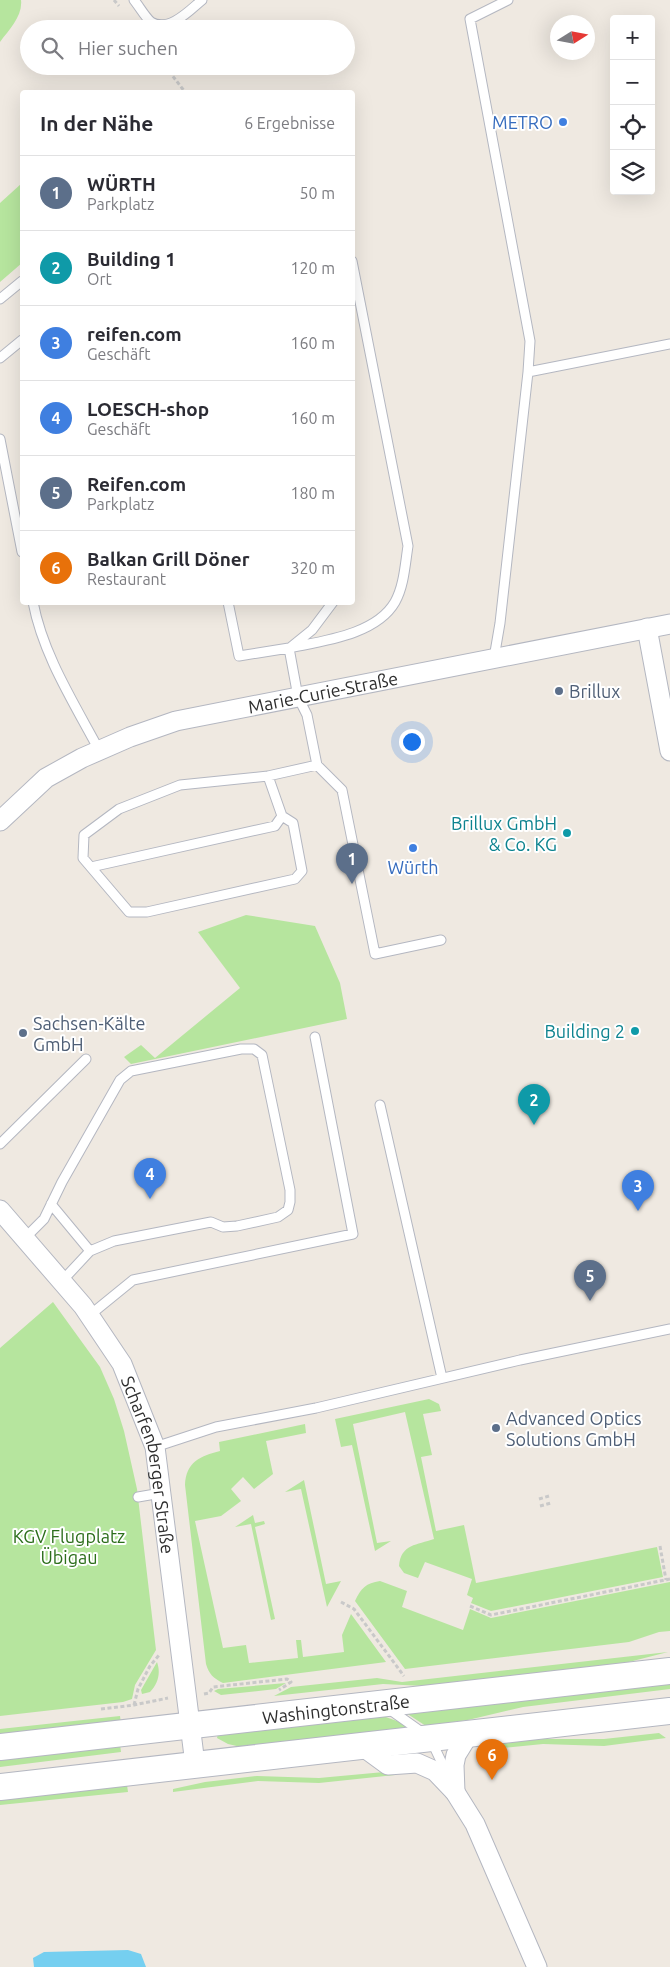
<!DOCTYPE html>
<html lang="de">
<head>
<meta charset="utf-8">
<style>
	:root { --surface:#fff; --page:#f2f2f3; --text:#2b2b33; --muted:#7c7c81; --line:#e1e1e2; --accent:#0f766e }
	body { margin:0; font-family:Ubuntu,sans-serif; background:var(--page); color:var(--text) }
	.controls { position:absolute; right:15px; top:15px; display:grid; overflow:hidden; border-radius:5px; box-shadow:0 5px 20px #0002 }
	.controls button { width:45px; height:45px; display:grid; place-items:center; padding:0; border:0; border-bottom:1px solid var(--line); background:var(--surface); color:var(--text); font:25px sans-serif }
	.compass { position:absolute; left:550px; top:15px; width:45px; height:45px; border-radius:50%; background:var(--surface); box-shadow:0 5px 20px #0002; rotate:79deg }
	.you { position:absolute; left:411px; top:741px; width:18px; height:18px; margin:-12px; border:4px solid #fff; border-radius:50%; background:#1a73e8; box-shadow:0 0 0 8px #1a73e833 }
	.badge { display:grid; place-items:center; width:32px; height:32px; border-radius:50%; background:var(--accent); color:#fff; font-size:16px; font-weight:700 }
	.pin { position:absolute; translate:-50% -41px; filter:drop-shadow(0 1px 2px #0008) }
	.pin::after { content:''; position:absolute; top:26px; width:18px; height:15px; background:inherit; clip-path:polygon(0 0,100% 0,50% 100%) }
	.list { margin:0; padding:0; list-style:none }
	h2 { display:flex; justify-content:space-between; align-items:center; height:65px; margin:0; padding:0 20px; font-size:21px }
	h2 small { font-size:16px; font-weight:400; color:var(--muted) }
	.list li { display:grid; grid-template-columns:32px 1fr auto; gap:15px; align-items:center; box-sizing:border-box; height:75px; padding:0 20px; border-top:1px solid var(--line) }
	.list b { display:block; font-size:19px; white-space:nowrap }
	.list p { margin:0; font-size:16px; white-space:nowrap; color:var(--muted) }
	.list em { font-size:16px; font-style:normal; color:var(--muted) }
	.icon { flex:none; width:28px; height:28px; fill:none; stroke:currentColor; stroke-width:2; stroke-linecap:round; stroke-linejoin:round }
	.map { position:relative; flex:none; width:670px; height:1967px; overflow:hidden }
	.search { position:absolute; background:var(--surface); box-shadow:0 5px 20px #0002; left:20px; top:20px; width:335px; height:55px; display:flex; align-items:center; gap:12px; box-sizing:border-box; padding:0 18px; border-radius:28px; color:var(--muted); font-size:19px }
	.panel { position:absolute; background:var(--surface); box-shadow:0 5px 20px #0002; left:20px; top:90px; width:335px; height:515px; border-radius:5px }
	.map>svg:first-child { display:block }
	.green { fill:#b6e59e }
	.water { fill:#75cff0 }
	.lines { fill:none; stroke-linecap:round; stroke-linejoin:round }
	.lane-casing { stroke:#b4b7c1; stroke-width:11 }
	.street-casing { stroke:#b4b7c1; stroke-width:21 }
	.secondary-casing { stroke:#b4b7c1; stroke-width:28 }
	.path { stroke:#c9c9c9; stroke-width:3; stroke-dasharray:4 2.5; stroke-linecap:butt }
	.lane { stroke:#fff; stroke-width:9 }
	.street { stroke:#fff; stroke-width:19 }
	.secondary { stroke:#fff; stroke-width:26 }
	.shop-dot { fill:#3f7fe0; stroke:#fff; stroke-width:2 }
	.service-dot { fill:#5c6f8a; stroke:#fff; stroke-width:2 }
	.culture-dot { fill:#0f9aa8; stroke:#fff; stroke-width:2 }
	.labels { text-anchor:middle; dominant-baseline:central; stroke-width:4; stroke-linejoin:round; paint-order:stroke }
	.shop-label { font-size:18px; fill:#366cbe; stroke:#fff; text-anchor:end }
	.service-label { font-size:18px; fill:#4e5e75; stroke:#fff; text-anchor:start }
	.street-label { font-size:18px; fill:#2e2e2e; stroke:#fff }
	.culture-label { font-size:18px; fill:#0d838f; stroke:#fff; text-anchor:end }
	.park-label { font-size:18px; fill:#2c6e1b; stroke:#fff }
</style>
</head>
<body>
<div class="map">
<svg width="670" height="1967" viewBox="0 0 670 1967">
	<rect width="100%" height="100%" fill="#efe9e1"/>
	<path class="green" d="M0,0H21C23,16 9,30 0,42Z
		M22,183V263L0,282V203Z
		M246,915L315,926L340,983L347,1019L131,1064L124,1057L141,1045L155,1058L240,988L198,932Z
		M53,1302L100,1367L114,1399L124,1431L137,1489L156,1650L135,1685L132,1699L123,1702L0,1716V1348Z
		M429,1399L439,1404L441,1411L423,1414L432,1455L421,1457L436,1531L464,1525L476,1583L657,1547L663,1577L491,1611L471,1603L473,1598L467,1595L472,1579L425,1562L418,1578L404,1573L399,1566C401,1544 417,1545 434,1539L405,1412L353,1424L377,1543L391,1541L375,1551L352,1445L341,1447L335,1419Z
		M305,1424L306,1433L266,1441L273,1474L254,1489L243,1477L231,1489L241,1501L221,1516L195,1521L223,1648L246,1645L249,1663L298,1658L296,1640H301L303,1657L344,1652L342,1635L351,1614L386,1662L223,1683C213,1678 209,1674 206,1664L185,1485C186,1462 200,1456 220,1451L219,1442Z
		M304,1480L326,1584L341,1581L327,1607L301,1489L285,1492Z
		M253,1515L255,1523L264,1521L265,1524L255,1527L275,1619L271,1620L251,1524L235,1527Z
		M380,1581L407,1591L402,1607L463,1630L470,1609L491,1618L670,1582V1631L659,1632L629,1642L405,1669L355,1601C361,1588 366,1583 380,1581Z
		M668,1652L625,1663L424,1686L383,1684L274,1696L291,1687L377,1678L402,1682Z
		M157,1662C161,1673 158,1684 150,1692L142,1694L141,1690Z
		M670,1680V1689L523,1707L468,1720L426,1726L406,1713Z
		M286,1683L276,1689L221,1695L214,1691L218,1689Z
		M380,1715L397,1721L411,1728L241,1747L228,1744L217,1738L218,1734Z
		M120,1716L121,1723L0,1737V1729Z
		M659,1733L666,1738L604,1746L543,1744L492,1749V1743L543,1739H604Z
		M120,1744L121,1752L0,1767V1758Z
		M395,1771V1775L319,1783L258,1781L173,1792V1789L205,1782L257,1776L319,1778Z
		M127,1785L128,1792L0,1805V1799Z"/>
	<path class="water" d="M128,1950L141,1954L146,1967H34L33,1958L44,1952Z"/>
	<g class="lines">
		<defs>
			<path id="lane" d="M134,0C139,6 145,17 151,22C169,33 190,10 202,0
				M508,0L470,19L530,341L528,372
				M0,299L22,281
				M0,358L22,340
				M0,439L22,552
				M33,602C43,655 74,703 99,750
				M228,602L239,656L289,648L298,697L307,715L317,765L342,790L375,954L441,940
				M291,647L312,630L333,602
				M289,648C322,641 376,635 395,602C404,586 405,565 408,546L352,261
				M494,658L500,623L528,372L670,344
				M268,776L282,816L293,823L302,871L295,879L147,912H129L83,858L84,835L119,809L180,785L268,776L317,765
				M91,867L275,826L282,816
				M380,1105L442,1378
				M0,1144L86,1059
				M51,1204L90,1251
				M25,1238L44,1219L62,1182L120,1080L131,1071L241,1049H254L262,1055L290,1190V1202L288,1210L278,1217L237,1226L223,1227L211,1222L114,1241L90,1251L62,1281
				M90,1315L133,1280L353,1234L315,1037
				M155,1447L216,1427L316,1408L520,1360L670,1329
				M138,1497L161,1493
				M389,1709L430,1738L449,1778"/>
			<g id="street">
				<path d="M647,628L670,751"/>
				<path id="s1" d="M0,821L46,778L82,758L130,737L176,721L670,624"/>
				<path id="s2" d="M0,1210L83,1306L122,1364L155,1447L195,1764"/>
				<path d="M362,1746L388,1765L417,1763L435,1771L455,1792L475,1824L537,1967"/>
				<path d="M455,1792L454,1765L456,1755L469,1734"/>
			</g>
			<g id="secondary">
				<path id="s3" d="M0,1747L670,1671"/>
				<path d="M0,1787L670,1711"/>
			</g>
		</defs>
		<use href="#lane" class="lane-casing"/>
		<use href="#street" class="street-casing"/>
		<use href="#secondary" class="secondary-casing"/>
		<path class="path" d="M114,0L119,6
			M165,66L185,92
			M539,1499L549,1496
			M540,1506L551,1503
			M660,1546L666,1580
			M341,1602L354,1609L404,1676
			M470,1606L491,1615L670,1579
			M204,1694L209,1693L213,1687L287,1679L291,1682L279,1690
			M134,1705L138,1689L150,1666L160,1654
			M101,1709L134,1705L168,1698"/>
		<use href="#lane" class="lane"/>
		<use href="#street" class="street"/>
		<use href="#secondary" class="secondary"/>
	</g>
	<g class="shop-dot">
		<circle cx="563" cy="122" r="5"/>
		<circle cx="413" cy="848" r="5"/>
	</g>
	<g class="service-dot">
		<circle cx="559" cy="691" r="5"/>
		<circle cx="23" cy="1033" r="5"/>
		<circle cx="496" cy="1428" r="5"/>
	</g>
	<g class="culture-dot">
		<circle cx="567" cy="833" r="5"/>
		<circle cx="635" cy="1031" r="5"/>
	</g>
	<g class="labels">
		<g class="shop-label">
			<text x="553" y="122">METRO</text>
			<text x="413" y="867" text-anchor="middle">Würth</text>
		</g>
		<g class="service-label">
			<text x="569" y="691">Brillux</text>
			<text x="33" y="1023">Sachsen-Kälte<tspan x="33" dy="21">GmbH</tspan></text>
			<text x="506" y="1418">Advanced Optics<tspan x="506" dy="21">Solutions GmbH</tspan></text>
		</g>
		<g class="street-label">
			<text stroke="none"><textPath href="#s1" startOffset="355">Marie-Curie-Straße</textPath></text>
			<text stroke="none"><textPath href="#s2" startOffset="302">Scharfenberger Straße</textPath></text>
			<text stroke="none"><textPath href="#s3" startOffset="338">Washingtonstraße</textPath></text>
		</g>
		<g class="culture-label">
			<text x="557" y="823">Brillux GmbH<tspan x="557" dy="21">&amp; Co. KG</tspan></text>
			<text x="625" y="1031">Building 2</text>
		</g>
		<g class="park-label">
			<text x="69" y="1536">KGV Flugplatz<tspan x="69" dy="21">Übigau</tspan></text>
		</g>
	</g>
</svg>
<div class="controls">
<button>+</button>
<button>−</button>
<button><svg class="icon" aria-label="locate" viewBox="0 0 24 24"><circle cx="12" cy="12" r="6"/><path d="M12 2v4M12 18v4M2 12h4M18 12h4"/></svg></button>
<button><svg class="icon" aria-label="layers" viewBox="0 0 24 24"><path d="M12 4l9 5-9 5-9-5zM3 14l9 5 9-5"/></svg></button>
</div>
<svg class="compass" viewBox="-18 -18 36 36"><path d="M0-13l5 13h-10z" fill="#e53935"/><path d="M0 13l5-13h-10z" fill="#7c7c81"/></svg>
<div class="you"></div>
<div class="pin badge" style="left:352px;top:884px;background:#5c6f8a">1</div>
<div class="pin badge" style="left:534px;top:1125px;background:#0f9aa8">2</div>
<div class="pin badge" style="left:638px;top:1211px;background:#3f7fe0">3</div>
<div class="pin badge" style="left:150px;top:1199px;background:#3f7fe0">4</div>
<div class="pin badge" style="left:590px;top:1301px;background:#5c6f8a">5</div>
<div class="pin badge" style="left:492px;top:1780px;background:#e8710a">6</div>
<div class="search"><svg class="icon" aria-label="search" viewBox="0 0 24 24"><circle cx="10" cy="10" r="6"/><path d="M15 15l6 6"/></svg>Hier suchen</div>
<section class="panel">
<h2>In der Nähe<small>6 Ergebnisse</small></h2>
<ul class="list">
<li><span class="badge" style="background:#5c6f8a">1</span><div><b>WÜRTH</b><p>Parkplatz</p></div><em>50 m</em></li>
<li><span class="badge" style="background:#0f9aa8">2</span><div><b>Building 1</b><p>Ort</p></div><em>120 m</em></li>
<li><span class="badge" style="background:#3f7fe0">3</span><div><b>reifen.com</b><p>Geschäft</p></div><em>160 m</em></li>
<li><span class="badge" style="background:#3f7fe0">4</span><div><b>LOESCH-shop</b><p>Geschäft</p></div><em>160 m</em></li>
<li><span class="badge" style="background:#5c6f8a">5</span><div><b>Reifen.com</b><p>Parkplatz</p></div><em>180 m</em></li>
<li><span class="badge" style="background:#e8710a">6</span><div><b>Balkan Grill Döner</b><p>Restaurant</p></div><em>320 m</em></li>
</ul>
</section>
</div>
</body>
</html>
